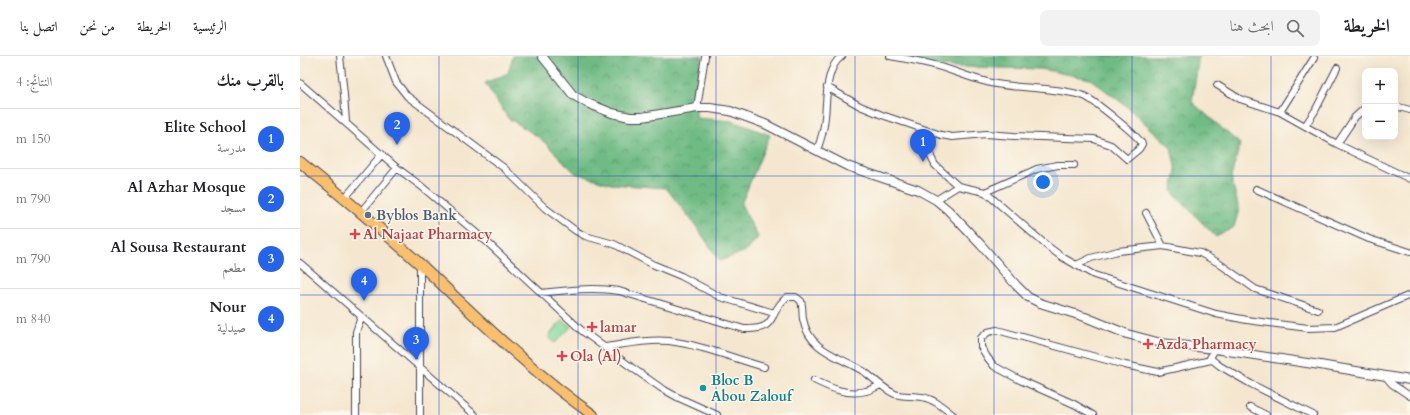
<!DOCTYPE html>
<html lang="ar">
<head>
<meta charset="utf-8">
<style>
	:root { --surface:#fff; --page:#f2f2f2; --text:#202124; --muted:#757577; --line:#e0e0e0; --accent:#2563eb }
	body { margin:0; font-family:Cardo,Amiri,serif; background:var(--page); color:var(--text); direction:rtl }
	.controls { position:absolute; right:12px; top:12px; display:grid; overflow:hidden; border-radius:8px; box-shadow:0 4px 16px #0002 }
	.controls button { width:36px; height:36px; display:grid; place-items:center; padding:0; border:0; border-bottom:1px solid var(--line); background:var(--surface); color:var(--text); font:20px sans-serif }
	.you { position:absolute; left:743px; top:126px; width:14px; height:14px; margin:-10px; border:3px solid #fff; border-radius:50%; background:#1a73e8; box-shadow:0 0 0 6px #1a73e833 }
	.badge { display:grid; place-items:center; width:26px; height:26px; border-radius:50%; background:var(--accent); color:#fff; font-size:13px; font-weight:700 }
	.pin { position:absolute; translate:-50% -33px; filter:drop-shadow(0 1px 2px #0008) }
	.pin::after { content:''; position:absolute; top:21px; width:14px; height:12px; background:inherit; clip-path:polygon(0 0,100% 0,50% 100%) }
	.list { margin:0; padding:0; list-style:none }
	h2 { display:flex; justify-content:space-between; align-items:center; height:52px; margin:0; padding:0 16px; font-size:17px }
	h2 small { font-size:13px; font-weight:400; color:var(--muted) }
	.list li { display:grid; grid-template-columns:26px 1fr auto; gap:12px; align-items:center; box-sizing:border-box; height:60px; padding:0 16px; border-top:1px solid var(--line) }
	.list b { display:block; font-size:15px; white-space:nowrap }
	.list p { margin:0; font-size:13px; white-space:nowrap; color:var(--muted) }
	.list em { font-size:13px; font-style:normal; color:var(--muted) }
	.icon { flex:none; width:22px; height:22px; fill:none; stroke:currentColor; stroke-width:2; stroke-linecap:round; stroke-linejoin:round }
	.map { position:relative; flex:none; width:1110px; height:359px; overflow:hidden; direction:ltr }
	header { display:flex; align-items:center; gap:24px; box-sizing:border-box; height:56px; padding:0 20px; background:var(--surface); border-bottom:1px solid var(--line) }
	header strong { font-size:19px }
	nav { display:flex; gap:22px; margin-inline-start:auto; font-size:14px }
	.search { width:280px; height:36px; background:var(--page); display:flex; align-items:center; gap:10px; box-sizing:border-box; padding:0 14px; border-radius:8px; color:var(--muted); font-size:15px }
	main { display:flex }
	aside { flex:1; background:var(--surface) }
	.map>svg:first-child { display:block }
	.forest { fill:url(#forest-crowns); stroke:#486e60 }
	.pitch { fill:#8adb9c; stroke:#567e6c }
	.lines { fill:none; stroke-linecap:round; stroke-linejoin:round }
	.minor-casing { stroke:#424051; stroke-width:8 }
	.tertiary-casing { stroke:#424051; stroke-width:10 }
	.primary-casing { stroke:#424051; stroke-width:12 }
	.minor { stroke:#fff; stroke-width:6 }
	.tertiary { stroke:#fff; stroke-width:8 }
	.primary { stroke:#f9bf6d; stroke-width:10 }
	.grid { fill:none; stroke:#1d4ed8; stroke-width:1; stroke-opacity:0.55 }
	.service-dot { fill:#5c6f8a; stroke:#fbf7ec; stroke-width:1.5 }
	.health-dot { fill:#e0444e; stroke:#fbf7ec; stroke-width:1.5 }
	.culture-dot { fill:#0f9aa8; stroke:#fbf7ec; stroke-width:1.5 }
	.labels { text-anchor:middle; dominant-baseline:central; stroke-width:3; stroke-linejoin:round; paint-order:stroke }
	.service-label { font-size:14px; font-weight:bold; fill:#4e5e75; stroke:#fbf7ec; text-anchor:start }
	.health-label { font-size:14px; font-weight:bold; fill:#be3a42; stroke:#fbf7ec; text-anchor:start }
	.culture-label { font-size:14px; font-weight:bold; fill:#0d838f; stroke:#fbf7ec; text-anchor:start }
</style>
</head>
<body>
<header>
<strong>الخريطة</strong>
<div class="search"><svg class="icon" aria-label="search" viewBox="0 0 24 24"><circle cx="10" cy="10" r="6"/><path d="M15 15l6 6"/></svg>ابحث هنا</div>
<nav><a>الرئيسية</a><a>الخريطة</a><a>من نحن</a><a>اتصل بنا</a></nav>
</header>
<main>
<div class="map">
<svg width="1110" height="359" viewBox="0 0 1110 359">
	<defs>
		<pattern id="forest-crowns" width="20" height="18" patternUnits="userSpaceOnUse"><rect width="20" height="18" fill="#6fbb84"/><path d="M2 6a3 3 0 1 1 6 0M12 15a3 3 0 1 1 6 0" fill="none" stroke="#5b986d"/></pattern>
	</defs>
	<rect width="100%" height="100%" fill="#fbf7ec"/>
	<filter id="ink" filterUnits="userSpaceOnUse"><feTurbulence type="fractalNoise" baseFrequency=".025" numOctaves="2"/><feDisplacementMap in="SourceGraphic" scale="8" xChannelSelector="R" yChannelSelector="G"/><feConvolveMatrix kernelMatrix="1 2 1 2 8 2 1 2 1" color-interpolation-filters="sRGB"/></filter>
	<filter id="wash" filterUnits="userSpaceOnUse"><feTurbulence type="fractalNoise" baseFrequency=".012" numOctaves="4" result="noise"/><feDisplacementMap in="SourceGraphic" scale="16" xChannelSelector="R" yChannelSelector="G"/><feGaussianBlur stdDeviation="0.9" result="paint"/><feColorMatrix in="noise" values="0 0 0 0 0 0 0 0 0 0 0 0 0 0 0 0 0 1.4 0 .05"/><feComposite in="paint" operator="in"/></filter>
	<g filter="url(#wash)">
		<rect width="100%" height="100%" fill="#f5e7cf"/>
		<path class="forest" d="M213,0H402L398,25L396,62L432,65L470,79L441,148L458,181L448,194L420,205L393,166L366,132L311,128L275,117L240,82L208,62L185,27L208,17Z
			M601,0H899L892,46L940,88L931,121L939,153L934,171L916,181L872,136L876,115L871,91L825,49L790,23L741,13L624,10Z"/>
		<path class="pitch" d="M262,264L271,271L255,287L248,281Z"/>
	</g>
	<g filter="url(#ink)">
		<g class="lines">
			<defs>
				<path id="minor" d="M40,0L44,39L46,66
					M86,0L96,26L107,40L204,112L245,152L276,175L285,180L314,188L352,208L381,220L420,241L474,257
					M0,27L97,112L121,130L188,187L281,274L331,311L361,332L377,341L417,359
					M917,29L940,43L980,56L1037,88L1110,123
					M527,31L560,50L582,59L641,79L652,81L686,78L714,80L794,83L811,89L827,103L839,93L842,88C840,81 792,43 784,40C756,31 725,33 696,28C672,24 650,12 626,7C614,4 602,2 590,0
					M1095,50L1110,54
					M397,52L405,0
					M980,56L1014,2
					M1005,70L1015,55L1037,12
					M626,75L631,101L635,109L658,130
					M1037,88L1055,61L1065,52
					M517,94C521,84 524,73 525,61C527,43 525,12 542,0
					M956,133L1069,183L1110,196
					M685,136L737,113L758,109H774
					M44,143L82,98
					M636,144L658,130L685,136L746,189L762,201L794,219L916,258L947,264L1008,272L1035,271L1110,239
					M60,157L97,112
					M846,157L863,190
					M0,207L175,359
					M120,208V359
					M776,209L791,202L818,195L863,190L900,197L917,206L955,233L1018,254
					M241,237C267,234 293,231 319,235L444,273C480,274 466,258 487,241H496L501,245C503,251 502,257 503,263C509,295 539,300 563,315C574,322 583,333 595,338C603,341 613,339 622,341C634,343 644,352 653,359
					M305,291C326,288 348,283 369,285C401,289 433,302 464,311
					M915,293L910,302L920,310L951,328L1013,359
					M1086,321L1092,328L1110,340
					M514,324C530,332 548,340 566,335C571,334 576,331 581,329
					M950,351L966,359
					M56,359V276L61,261
					M793,359L774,348L720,324L694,310L687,301L681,291V282L688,276L697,274L825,309L858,316L911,304"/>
				<path id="tertiary" d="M242,0L273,39L287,47L312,57L330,61H342L397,52H410L430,55L465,68L547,110L618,134L636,144L648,154L681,189L716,229L728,241L740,247L785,261L827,278L861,287L915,293L1020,309L1110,324"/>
				<path id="primary" d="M0,106C41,139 81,173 120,208C176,260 230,315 293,359"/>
			</defs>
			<use href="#minor" class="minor-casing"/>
			<use href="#tertiary" class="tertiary-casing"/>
			<use href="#primary" class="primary-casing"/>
			<use href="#minor" class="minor"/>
			<use href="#tertiary" class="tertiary"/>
			<use href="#primary" class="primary"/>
		</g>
	</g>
	<path class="grid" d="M139,0V359M278,0V359M416,0V359M555,0V359M694,0V359M832,0V359M971,0V359M0,120H1110M0,239H1110"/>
	<circle class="service-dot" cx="68" cy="159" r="4"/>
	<g class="health-dot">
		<path d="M53 172h4v4h4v4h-4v4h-4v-4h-4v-4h4z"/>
		<path d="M290 265h4v4h4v4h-4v4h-4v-4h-4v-4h4z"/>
		<path d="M846 282h4v4h4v4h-4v4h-4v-4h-4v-4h4z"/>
		<path d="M260 294h4v4h4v4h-4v4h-4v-4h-4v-4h4z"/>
	</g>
	<circle class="culture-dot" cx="403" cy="332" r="4"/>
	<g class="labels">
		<g class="service-label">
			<text x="76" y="159">Byblos Bank</text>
		</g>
		<g class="health-label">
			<text x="63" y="178">Al Najaat Pharmacy</text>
			<text x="300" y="271">lamar</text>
			<text x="856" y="288">Azda Pharmacy</text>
			<text x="270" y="300">Ola (Al)</text>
		</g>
		<g class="culture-label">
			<text x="411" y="324">Bloc B<tspan x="411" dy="16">Abou Zalouf</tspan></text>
		</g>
	</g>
</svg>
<div class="controls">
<button>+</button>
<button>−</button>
</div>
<div class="you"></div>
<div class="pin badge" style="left:623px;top:106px">1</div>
<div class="pin badge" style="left:97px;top:89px">2</div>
<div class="pin badge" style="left:116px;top:304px">3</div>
<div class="pin badge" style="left:64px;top:245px">4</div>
</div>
<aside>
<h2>بالقرب منك<small>النتائج: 4</small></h2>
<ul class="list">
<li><span class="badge">1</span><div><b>Elite School</b><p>مدرسة</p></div><em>150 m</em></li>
<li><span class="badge">2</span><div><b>Al Azhar Mosque</b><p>مسجد</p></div><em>790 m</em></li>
<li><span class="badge">3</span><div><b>Al Sousa Restaurant</b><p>مطعم</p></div><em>790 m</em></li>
<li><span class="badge">4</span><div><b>Nour</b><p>صيدلية</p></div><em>840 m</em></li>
</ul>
</aside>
</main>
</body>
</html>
